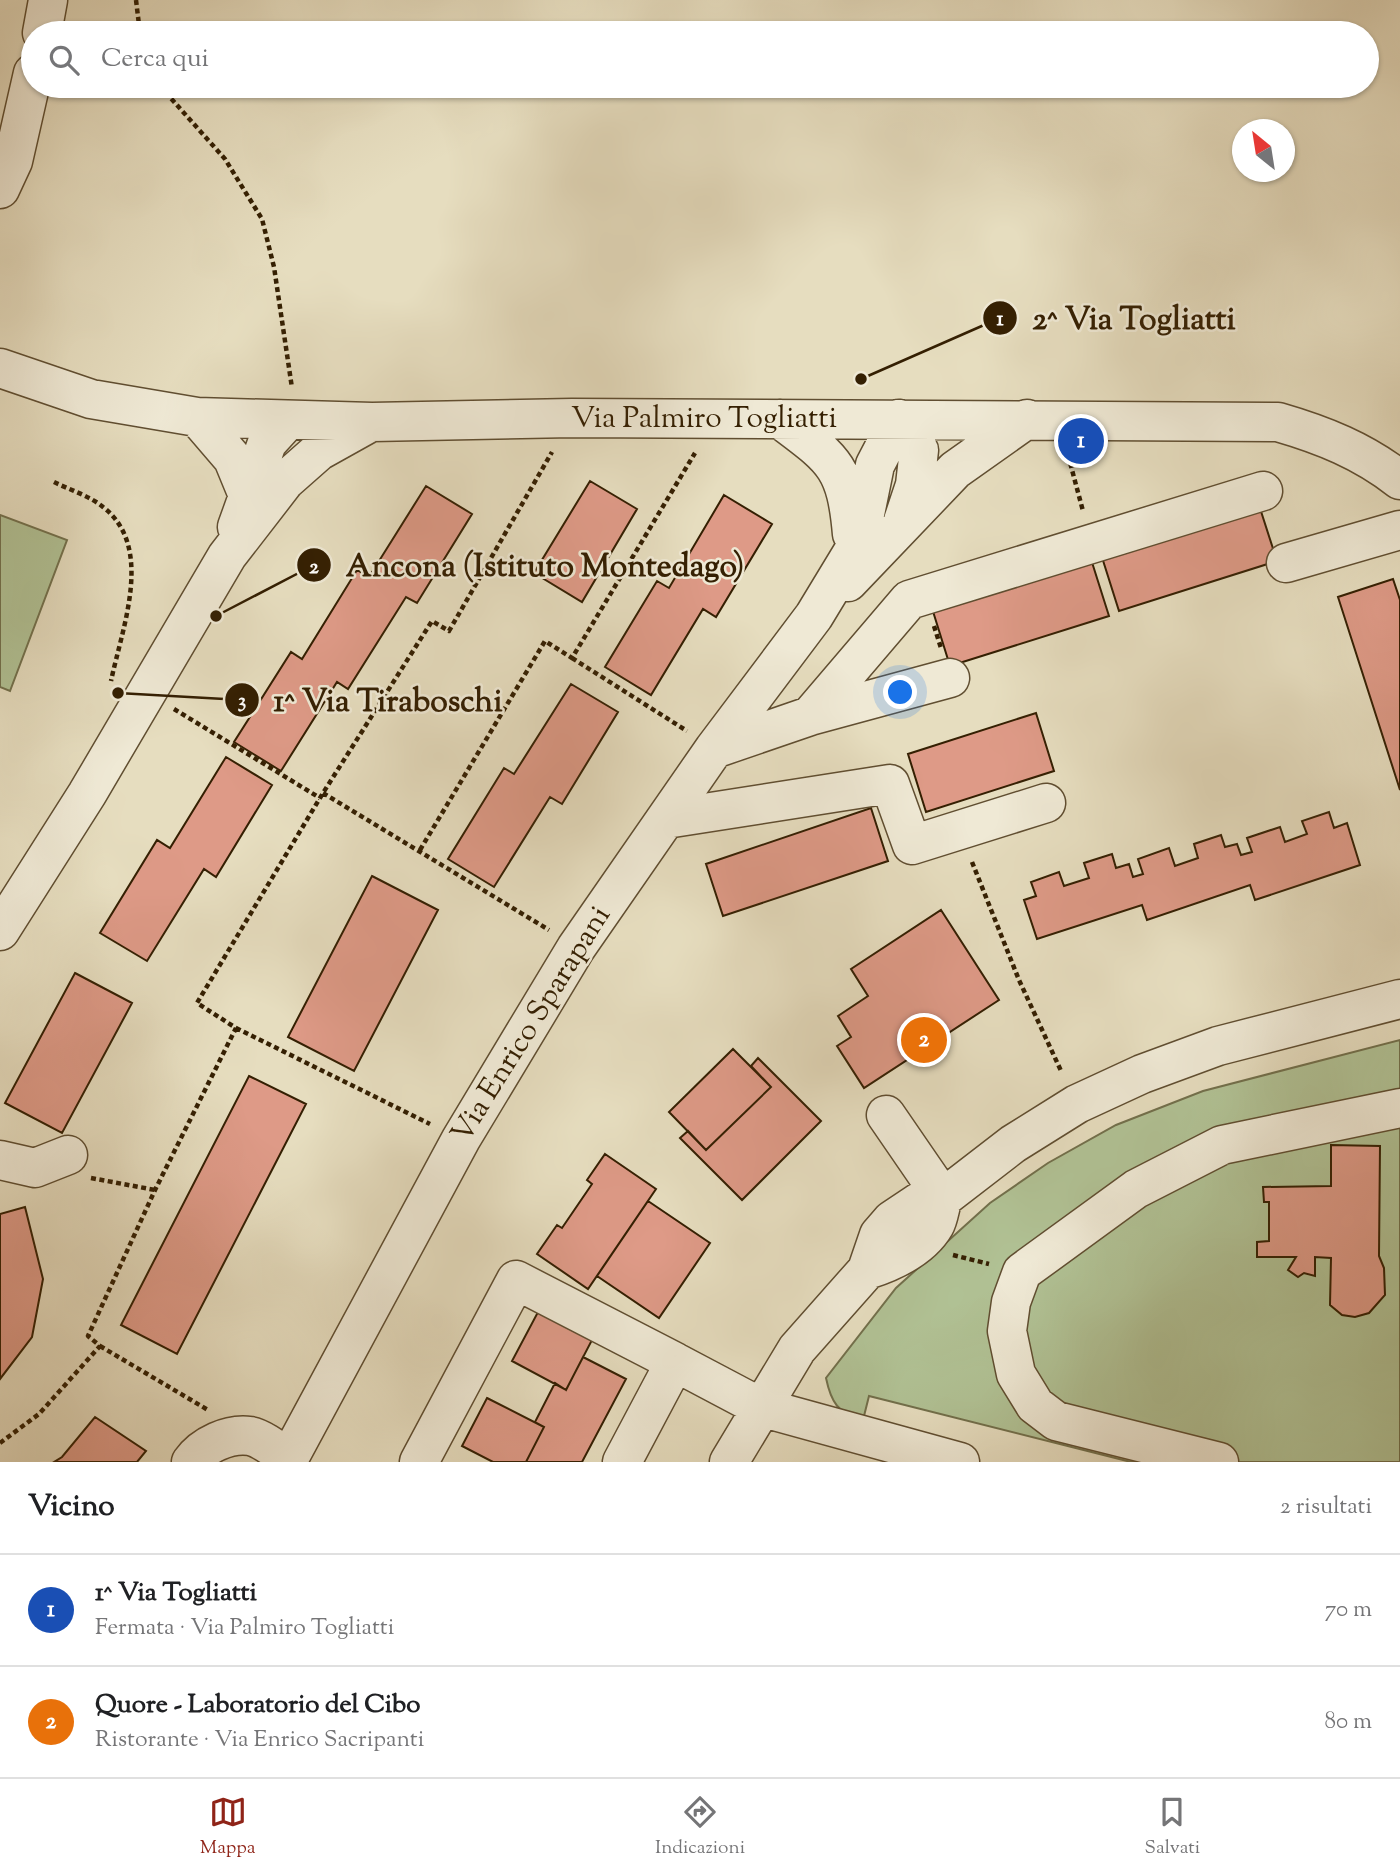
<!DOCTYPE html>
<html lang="it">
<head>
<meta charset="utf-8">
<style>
	:root { --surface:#fff; --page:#f2f2f2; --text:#202124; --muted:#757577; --line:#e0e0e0; --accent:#8f2418 }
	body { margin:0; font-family:"Sorts Mill Goudy",serif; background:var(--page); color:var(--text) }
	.compass { position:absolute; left:1232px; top:119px; width:63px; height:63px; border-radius:50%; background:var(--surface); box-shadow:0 2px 5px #0004; rotate:330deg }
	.you { position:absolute; left:901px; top:693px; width:24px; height:24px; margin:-18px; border:5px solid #fff; border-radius:50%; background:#1a73e8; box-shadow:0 0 0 10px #1a73e833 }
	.badge { display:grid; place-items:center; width:46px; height:46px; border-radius:50%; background:var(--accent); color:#fff; font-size:23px; font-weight:700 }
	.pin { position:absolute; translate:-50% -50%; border:4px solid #fff; box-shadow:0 2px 7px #0006 }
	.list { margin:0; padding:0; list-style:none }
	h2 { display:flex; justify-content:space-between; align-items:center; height:91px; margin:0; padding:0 28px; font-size:30px }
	h2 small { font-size:23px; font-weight:400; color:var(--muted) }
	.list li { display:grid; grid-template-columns:46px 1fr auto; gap:21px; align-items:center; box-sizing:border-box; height:112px; padding:0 28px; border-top:2px solid var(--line) }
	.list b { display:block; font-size:26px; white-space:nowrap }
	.list p { margin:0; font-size:23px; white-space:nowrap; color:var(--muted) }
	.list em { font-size:23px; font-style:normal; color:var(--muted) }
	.icon { flex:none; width:38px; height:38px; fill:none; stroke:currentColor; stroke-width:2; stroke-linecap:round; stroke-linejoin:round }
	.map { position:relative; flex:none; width:1400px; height:1462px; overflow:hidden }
	.search { position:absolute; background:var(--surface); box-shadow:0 2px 5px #0004; left:21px; right:21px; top:21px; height:77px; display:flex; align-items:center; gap:18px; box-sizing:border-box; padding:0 24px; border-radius:38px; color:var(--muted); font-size:26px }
	.sheet { height:315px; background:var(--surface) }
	nav { display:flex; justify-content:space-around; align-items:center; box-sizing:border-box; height:98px; border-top:2px solid var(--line); background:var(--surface); font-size:19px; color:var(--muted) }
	nav a { display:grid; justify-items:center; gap:4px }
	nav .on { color:var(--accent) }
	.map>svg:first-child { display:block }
	.green { fill:#b1c295; stroke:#72704c; stroke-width:2 }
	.building { fill:#de9a87; stroke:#341f02; stroke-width:2 }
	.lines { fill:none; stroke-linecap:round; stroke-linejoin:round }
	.minor-casing { stroke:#604e31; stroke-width:41 }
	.path { stroke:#341f02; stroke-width:4.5; stroke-dasharray:5 3.5; stroke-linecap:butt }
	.minor { stroke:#efe9d5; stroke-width:38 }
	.labels { text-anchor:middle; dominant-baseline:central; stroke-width:5; stroke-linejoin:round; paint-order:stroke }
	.street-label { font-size:30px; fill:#341f02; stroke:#efe9d5 }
	.leader { fill:none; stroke:#341f02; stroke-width:2.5 }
	.callout-dot { fill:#341f02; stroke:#efe9d5; stroke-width:2.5 }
	.mark-label { font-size:21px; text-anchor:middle; font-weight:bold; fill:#fff }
	.callout-label { font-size:32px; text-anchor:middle; font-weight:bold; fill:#341f02; stroke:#efe9d5; stroke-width:5; stroke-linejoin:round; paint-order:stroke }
</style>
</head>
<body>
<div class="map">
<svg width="1400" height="1462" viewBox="0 0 1400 1462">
	<rect width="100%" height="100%" fill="#e6ddbf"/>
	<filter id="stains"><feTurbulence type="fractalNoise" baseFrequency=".00286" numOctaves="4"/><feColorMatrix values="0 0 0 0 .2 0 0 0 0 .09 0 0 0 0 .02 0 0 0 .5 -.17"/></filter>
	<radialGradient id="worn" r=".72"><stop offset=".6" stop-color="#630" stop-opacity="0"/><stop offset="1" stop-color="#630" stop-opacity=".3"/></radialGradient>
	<path class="green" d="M0,515L67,540L10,691L0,687Z
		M1400,1040V1462H1131L869,1396L863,1420C838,1414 831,1402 826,1378L896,1288L990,1203L1048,1163L1116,1125L1203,1091Z"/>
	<path class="building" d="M590,481L637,509L582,602L534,573Z
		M426,486L472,514L417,603L406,597L348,689L337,682L281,771L234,742L291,652L302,659L357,570L369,577Z
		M724,495L772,524L716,617L703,609L651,695L605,667L657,581L669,588Z
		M1258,502L1277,561L1119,611L1100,551Z
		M1090,556L1109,616L950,666L931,605Z
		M1393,579L1400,600V790L1338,597Z
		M571,684L618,712L562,804L550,797L494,887L448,859L504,768L514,774Z
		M1036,713L1054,771L926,812L908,754Z
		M226,757L272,785L216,877L204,869L147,961L100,933L157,840L170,848Z
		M871,808L888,861L723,916L706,864Z
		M1329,812L1334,828L1347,823L1360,865L1255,900L1250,885L1147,920L1142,905L1037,939L1024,900L1036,896L1031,882L1059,872L1064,886L1089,878L1084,863L1112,854L1116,868L1129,864L1133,877L1143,874L1138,859L1169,848L1175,866L1198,858L1194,844L1221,835L1225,847L1237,844L1241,855L1252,852L1247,838L1280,827L1285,842L1307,834L1302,821Z
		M372,876L438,910L354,1071L288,1037Z
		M941,910L999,1000L864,1088L837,1046L851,1037L838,1016L868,996L851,969Z
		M75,973L132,1003L62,1133L5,1103Z
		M733,1049L771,1087L706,1150L669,1112Z
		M758,1058L821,1121L742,1200L680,1138L688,1131L706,1150L771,1087L751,1066Z
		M249,1076L306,1104L177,1354L121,1325Z
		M1331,1145L1380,1146L1379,1256L1384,1268L1385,1295L1369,1313L1355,1317L1342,1315L1330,1305L1331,1258L1315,1257V1276L1304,1273L1298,1277L1288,1270L1296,1257H1257V1242L1269,1241V1202H1264L1263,1187L1331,1186Z
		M605,1154L656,1189L588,1289L537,1254L557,1225L562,1228L592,1184L587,1180Z
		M648,1201L710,1243L659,1318L597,1276Z
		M25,1207L43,1279L32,1337L0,1379V1214Z
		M538,1312L592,1340L566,1390L512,1361Z
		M583,1357L626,1379L582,1462H526L544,1427L535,1422L555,1383L566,1390Z
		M487,1398L544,1427L526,1462H493L462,1446Z
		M95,1417L146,1451L137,1462H54L62,1457Z"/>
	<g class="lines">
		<defs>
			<path id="minor" d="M42,33L48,0
				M0,189L13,161L33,73
				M0,368L91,399L197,417L372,422L572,418L1278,422C1323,435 1363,451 1400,480
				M197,417L233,459L247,493
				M780,419C833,459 846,465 852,534
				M899,419L919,450L915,485L903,521
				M237,527L267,443L288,420
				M1286,563L1400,530
				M848,582L955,470L1027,419
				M810,716L909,600L1263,491
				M714,749L810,716L950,678
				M666,819L890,784L912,845L1046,803
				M0,931L87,794L227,556L285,481L319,451L371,422
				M886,1115L943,1198
				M0,1160L35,1168L68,1155
				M867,1270C892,1262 921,1249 935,1225C939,1218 940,1206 943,1198
				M191,1462C203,1445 229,1433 250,1436C262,1438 279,1452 289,1459
				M287,1462L461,1139L576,948L714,749L814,616L854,550L865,514L875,465L899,419
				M419,1462L516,1280L675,1362
				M622,1462L675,1362L760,1407L960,1462
				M729,1462L797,1349L867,1270L879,1235L892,1220L919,1202L943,1198L1013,1144L1077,1104L1142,1074L1218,1046L1400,999
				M1219,1462L1056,1421L1035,1405L1016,1374L1007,1331L1011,1302L1022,1272L1136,1189L1222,1145L1400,1108"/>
		</defs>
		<use href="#minor" class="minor-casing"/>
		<path class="path" d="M136,0L140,33
			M160,86L225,159L262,219L274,267L292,388
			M1068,455L1083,511
			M54,482C70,490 90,496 103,507C155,547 122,628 111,681
			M934,626L941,648
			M572,658L687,731
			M174,709L320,798
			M323,793L549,930
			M420,850L545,641L572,658L695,453
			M972,862L1019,980L1062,1073
			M236,1028L430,1124
			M91,1178L155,1190
			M953,1255L989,1264
			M100,1346L208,1410
			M0,1443L39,1414L100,1346L88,1336L155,1190L236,1028L197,1003L323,793L432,621L449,631L552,452"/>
		<use href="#minor" class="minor"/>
	</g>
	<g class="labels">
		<g class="street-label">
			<text x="704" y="419">Via Palmiro Togliatti</text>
			<text transform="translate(532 1025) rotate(-58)">Via Enrico Sparapani</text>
		</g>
	</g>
	<path class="leader" d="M861 379L1000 318M216 616L314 565M118 693L242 700"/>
	<g class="callout-dot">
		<circle cx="861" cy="379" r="7"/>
		<circle cx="216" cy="616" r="7"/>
		<circle cx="118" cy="693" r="7"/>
		<circle cx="1000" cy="318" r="18"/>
		<circle cx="314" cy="565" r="18"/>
		<circle cx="242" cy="700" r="18"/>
	</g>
	<g class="mark-label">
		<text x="1000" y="325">1</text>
		<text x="314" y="573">2</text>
		<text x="242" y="707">3</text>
	</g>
	<g class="callout-label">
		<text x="1134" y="329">2^ Via Togliatti</text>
		<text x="545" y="576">Ancona (Istituto Montedago)</text>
		<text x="388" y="711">1^ Via Tiraboschi</text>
	</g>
	<rect width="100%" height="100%" filter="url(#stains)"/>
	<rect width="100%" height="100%" fill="url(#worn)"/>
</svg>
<svg class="compass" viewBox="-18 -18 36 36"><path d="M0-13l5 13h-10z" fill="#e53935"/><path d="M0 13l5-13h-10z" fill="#757577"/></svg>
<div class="you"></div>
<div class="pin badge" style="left:1081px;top:441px;background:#1a4fb4">1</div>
<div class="pin badge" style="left:924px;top:1040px;background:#e8710a">2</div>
<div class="search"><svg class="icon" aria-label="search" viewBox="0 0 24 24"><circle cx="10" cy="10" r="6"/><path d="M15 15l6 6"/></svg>Cerca qui</div>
</div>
<section class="sheet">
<h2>Vicino<small>2 risultati</small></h2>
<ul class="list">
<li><span class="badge" style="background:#1a4fb4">1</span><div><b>1^ Via Togliatti</b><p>Fermata · Via Palmiro Togliatti</p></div><em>70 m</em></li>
<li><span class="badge" style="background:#e8710a">2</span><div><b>Quore - Laboratorio del Cibo</b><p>Ristorante · Via Enrico Sacripanti</p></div><em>80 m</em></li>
</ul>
</section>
<nav>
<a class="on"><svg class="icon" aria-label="map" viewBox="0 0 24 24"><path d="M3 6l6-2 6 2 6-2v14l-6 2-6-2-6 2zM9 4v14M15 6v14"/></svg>Mappa</a>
<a><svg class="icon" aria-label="directions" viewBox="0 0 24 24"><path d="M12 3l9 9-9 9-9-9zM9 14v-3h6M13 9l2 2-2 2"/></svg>Indicazioni</a>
<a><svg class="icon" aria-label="saved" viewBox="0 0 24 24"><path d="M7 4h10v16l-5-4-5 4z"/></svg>Salvati</a>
</nav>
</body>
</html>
